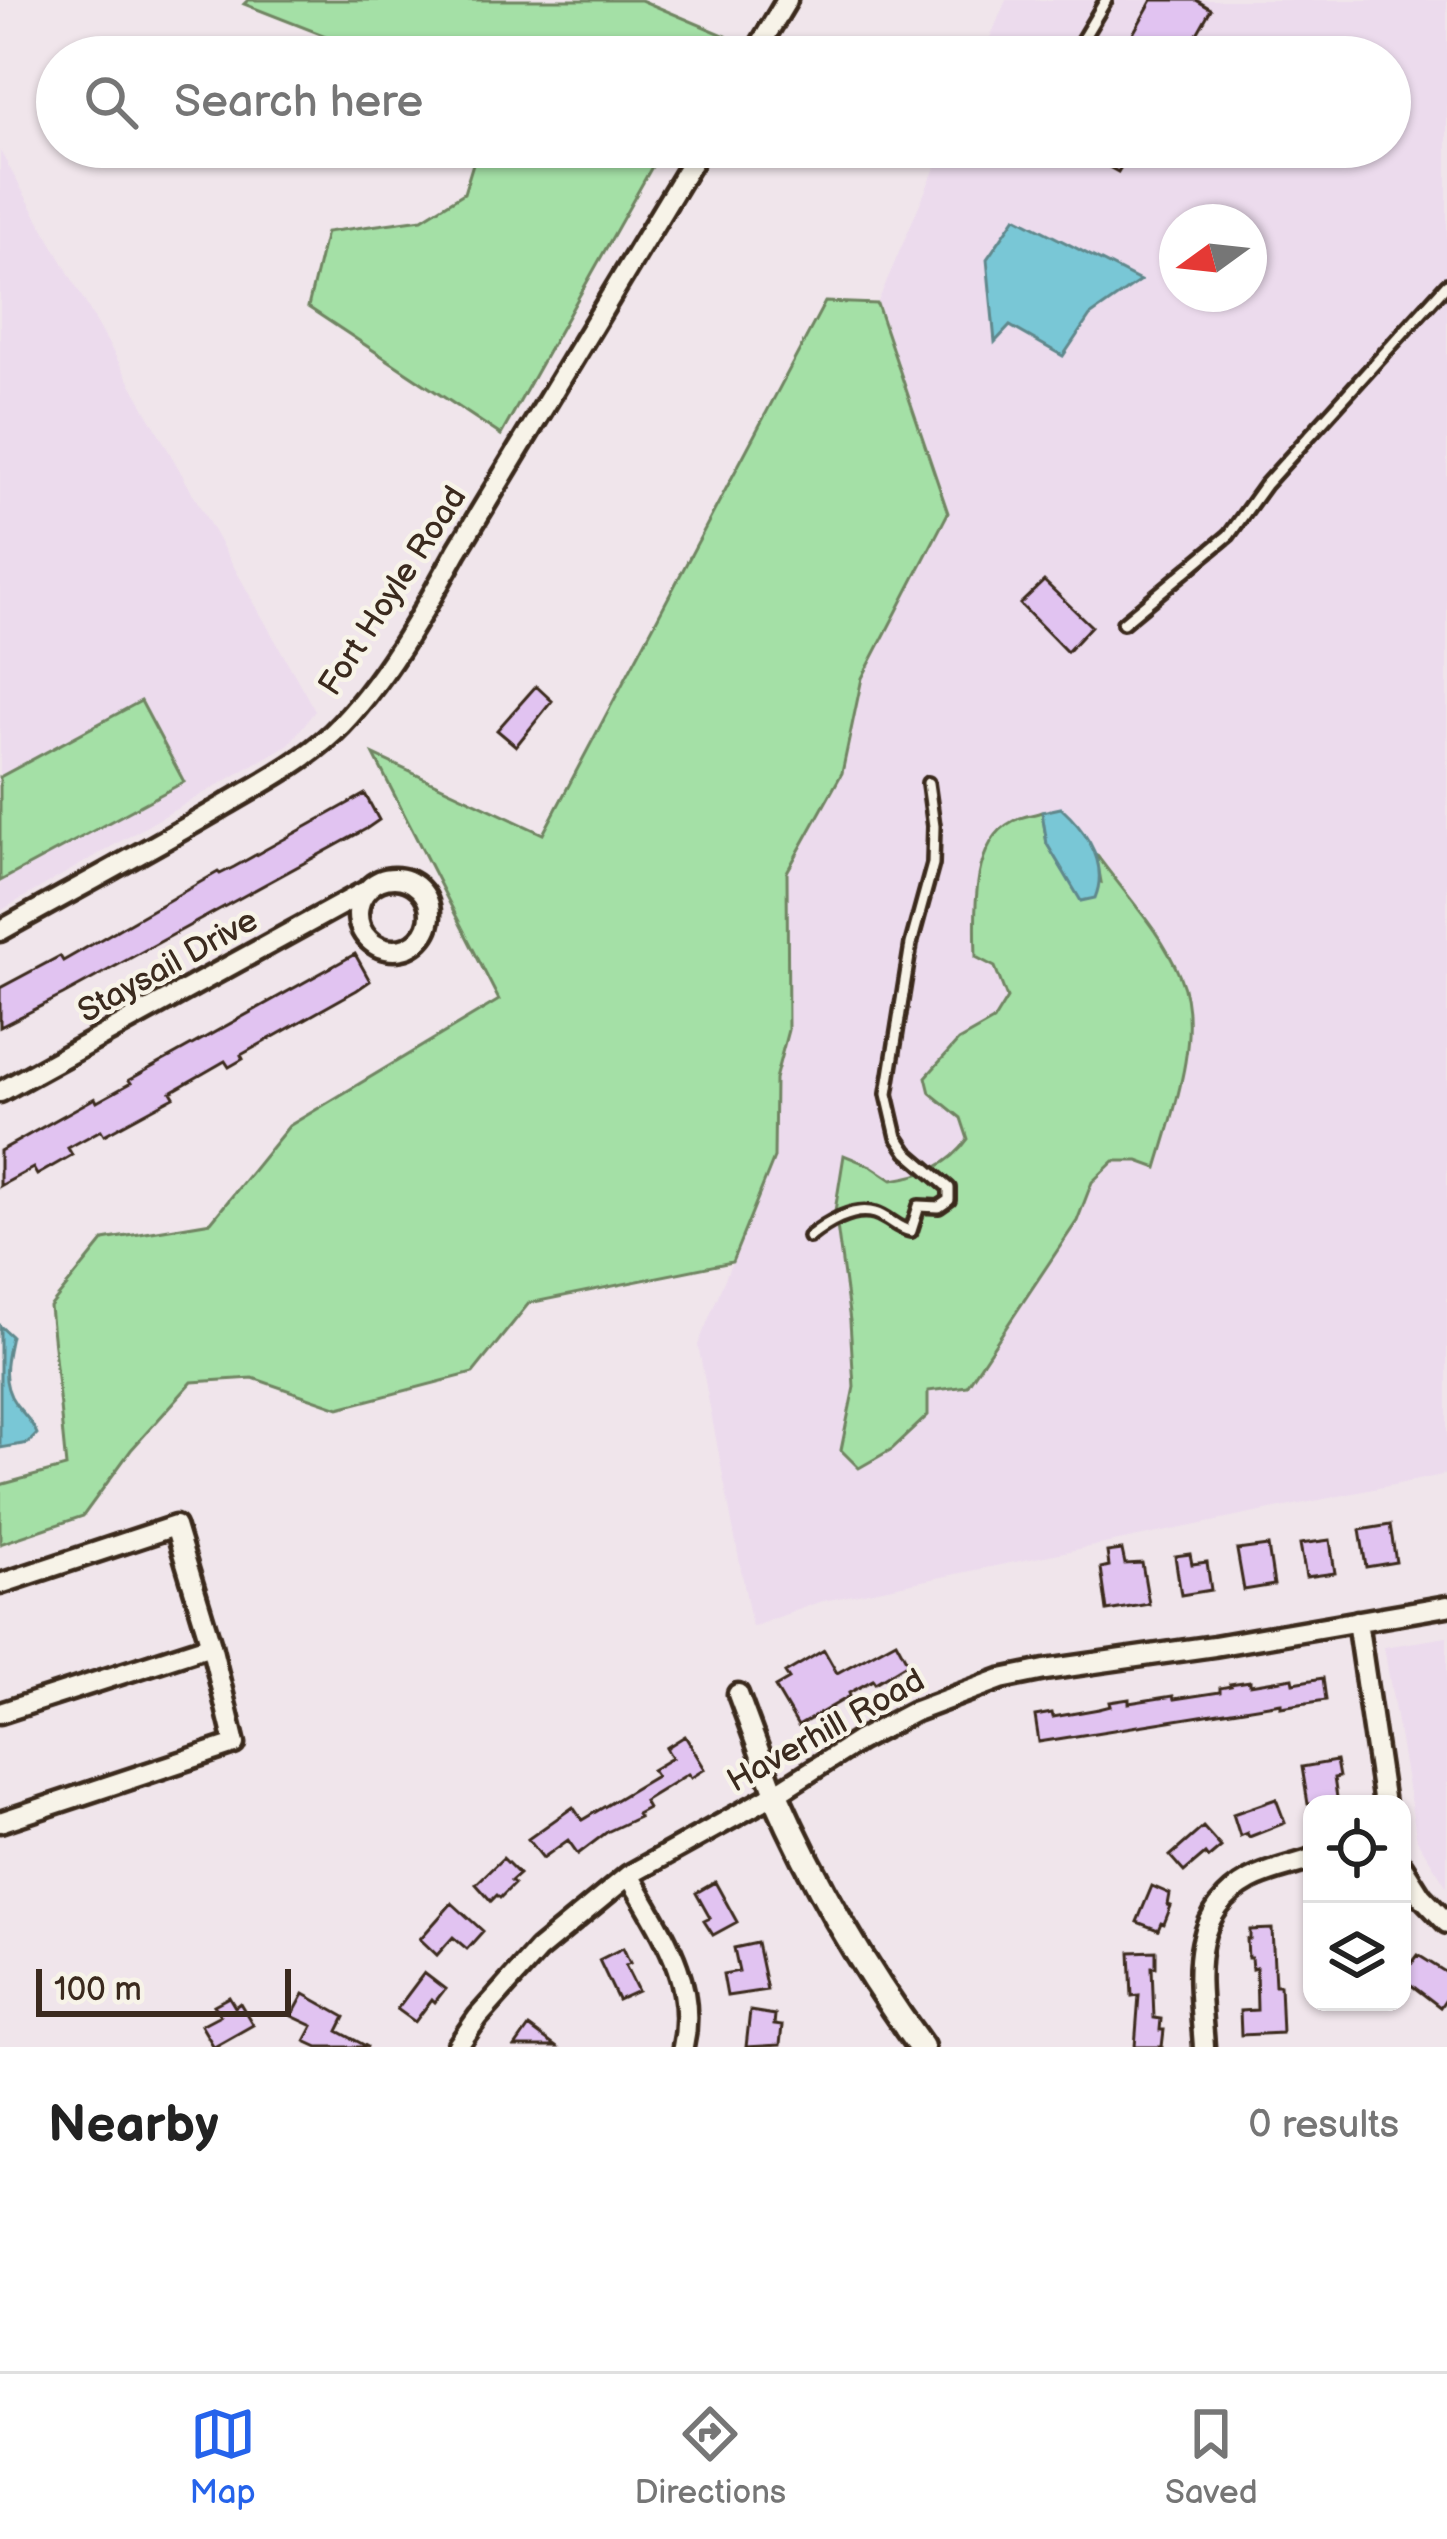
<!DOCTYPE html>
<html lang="en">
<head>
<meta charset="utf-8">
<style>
	:root { --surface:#fff; --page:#f2f2f2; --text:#222; --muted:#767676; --line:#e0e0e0; --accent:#2563eb }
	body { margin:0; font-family:"Balsamiq Sans",sans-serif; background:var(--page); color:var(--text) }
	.controls { position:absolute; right:36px; bottom:36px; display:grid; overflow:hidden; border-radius:24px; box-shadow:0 3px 9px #0004 }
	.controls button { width:108px; height:108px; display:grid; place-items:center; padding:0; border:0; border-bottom:3px solid var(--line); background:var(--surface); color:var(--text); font:60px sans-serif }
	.compass { position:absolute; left:1159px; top:204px; width:108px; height:108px; border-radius:50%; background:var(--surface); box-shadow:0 3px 9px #0004; rotate:255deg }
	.scale { position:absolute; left:36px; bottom:30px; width:255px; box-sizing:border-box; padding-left:12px; border:6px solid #3b2a1e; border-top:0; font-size:33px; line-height:42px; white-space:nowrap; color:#3b2a1e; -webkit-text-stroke:9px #f7f3e8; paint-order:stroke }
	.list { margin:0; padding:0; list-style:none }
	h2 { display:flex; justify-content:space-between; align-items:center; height:156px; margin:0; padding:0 48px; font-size:51px }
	h2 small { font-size:39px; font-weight:400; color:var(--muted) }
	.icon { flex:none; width:66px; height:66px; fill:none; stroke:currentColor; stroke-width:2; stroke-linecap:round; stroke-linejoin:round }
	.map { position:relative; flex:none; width:1447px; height:2047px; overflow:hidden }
	.search { position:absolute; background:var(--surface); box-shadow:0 3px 9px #0004; left:36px; right:36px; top:36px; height:132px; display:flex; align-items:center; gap:30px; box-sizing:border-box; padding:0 42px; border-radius:66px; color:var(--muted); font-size:45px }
	.sheet { height:324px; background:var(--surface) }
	nav { display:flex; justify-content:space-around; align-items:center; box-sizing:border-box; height:168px; border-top:3px solid var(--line); background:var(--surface); font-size:33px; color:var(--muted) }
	nav a { display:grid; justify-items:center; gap:6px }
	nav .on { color:var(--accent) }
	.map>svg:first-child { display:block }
	.built { fill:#ecdbed; fill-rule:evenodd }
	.green { fill:#a4e0a6; stroke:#708562; stroke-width:3 }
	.water { fill:#79c7d6; stroke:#60888c; stroke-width:3 }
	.building { fill:#e1c3f1; stroke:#3b2a1e; stroke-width:3 }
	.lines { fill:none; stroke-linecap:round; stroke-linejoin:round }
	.service-casing { stroke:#3b2a1e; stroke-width:18 }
	.minor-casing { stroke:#3b2a1e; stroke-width:27 }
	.tertiary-casing { stroke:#3b2a1e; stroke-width:33 }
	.service { stroke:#f7f3e8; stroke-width:9 }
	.minor { stroke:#f7f3e8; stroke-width:18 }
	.tertiary { stroke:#f7f3e8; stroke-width:24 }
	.labels { text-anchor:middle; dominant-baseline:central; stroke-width:9; stroke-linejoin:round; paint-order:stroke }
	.street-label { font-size:33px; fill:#3b2a1e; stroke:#f7f3e8 }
</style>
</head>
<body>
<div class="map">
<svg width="1447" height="2047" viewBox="0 0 1447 2047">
	<rect width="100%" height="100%" fill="#f0e5eb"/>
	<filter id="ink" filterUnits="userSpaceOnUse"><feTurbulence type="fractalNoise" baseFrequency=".00833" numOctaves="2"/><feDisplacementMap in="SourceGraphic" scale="24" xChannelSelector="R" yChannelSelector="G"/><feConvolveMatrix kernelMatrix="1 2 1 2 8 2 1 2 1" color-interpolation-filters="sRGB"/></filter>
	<g filter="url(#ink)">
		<path class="built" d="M1006,0H1447V1474L819,1602L752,1627L698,1345L774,1158L775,1079L788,1030L787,872L842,773L862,678L948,513L877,304L944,147H1390V57H982ZM1177,222H1249V294H1177Z
			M0,151L315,711L289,744L0,911Z
			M1447,1637V1887L1417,1840L1384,1647Z"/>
		<path class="green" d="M248,0H641L726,36L714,57H379L244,4Z
			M478,147H663L501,435L308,307L326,232L422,219L464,193Z
			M825,302L877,304L948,513L862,678L842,773L787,872L788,1030L775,1079L774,1158L732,1262L529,1303L473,1373L339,1408L253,1378L192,1382L131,1450L83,1516L0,1544V1485L66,1467L50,1307L104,1240L211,1222L289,1126L499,1000L374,755L543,834Z
			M141,701L184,782L0,881V777Z
			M1042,812L1047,844L1063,870L1101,882L1096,854C1124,893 1162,932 1180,977C1203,1031 1173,1114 1157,1168L1138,1161H1114L1092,1182L1077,1221L967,1386L928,1391V1415L892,1449L859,1468L841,1450L854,1387L850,1321L835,1211L844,1155L871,1166L892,1180C924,1175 949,1166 968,1139L961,1118L930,1093L926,1077L958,1041L993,1021L1007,998L995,967L976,957C975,916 970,843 1013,821C1022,816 1033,815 1042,812Z"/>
		<path class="water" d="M1016,217L1140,281L1090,316L1063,356L1010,326L995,342L987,259Z
			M1061,808C1086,831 1109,863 1095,898L1081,901L1047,844L1042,812Z
			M0,1326L11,1336C6,1359 0,1382 15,1403C23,1414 32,1421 37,1434L28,1443L0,1448Z"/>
		<path class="building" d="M1152,0H1196L1211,9L1184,57H1120Z
			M1073,147H1133L1118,172Z
			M1044,581L1091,626L1067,652L1020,604Z
			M536,686L552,701L516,746L497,730Z
			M365,794L379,820L366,829L63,995L0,1027V988L60,956L63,961L218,872L220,874L234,867Z
			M355,954L370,981L357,990L241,1055L243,1059L229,1067L225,1061L171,1092L174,1097L104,1135L101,1130L68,1148L72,1155L37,1175L33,1168L0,1186V1151L95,1098L97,1102L131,1083L129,1080Z
			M1390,1525L1396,1562L1366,1567L1360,1530Z
			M1330,1540L1335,1573L1306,1577L1300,1544Z
			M1268,1546L1274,1585L1244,1590L1237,1550Z
			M1122,1550L1125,1564L1142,1563L1149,1604L1107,1611L1101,1568L1109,1566L1107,1552Z
			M1190,1554L1192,1564L1207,1562L1211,1590L1181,1595L1175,1556Z
			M896,1641L908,1663L875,1683L873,1680L849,1693L850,1696L798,1726L775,1687L789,1679L785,1673L824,1650L837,1673Z
			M1293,1678L1294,1683L1323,1678L1326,1700L1281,1707V1703L1039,1742L1035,1716L1052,1713L1053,1717L1099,1709L1111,1706L1110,1702L1129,1699V1703L1173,1696L1174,1699L1220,1692V1688L1231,1686L1230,1684L1250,1681V1685Z
			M685,1736L705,1769L691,1778L688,1774L644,1801L648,1808L637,1814L639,1817L607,1832L578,1854L568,1840L543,1858L528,1839L573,1807L582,1820L656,1776L652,1770L672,1758L666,1748Z
			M1336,1761L1339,1777L1334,1778L1338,1804H1308L1302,1767Z
			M1276,1799L1285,1823L1249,1837L1247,1833L1240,1836L1233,1814Z
			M1203,1827L1221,1847L1208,1858L1205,1854L1184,1872L1170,1856Z
			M503,1858L519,1874L511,1881L514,1884L500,1898L497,1895L491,1901L476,1884Z
			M715,1882L737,1922L713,1935L704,1921L710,1918L696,1893Z
			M1152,1886L1170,1894L1168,1905L1171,1906L1164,1924L1161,1923L1158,1930L1137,1922Z
			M452,1903L483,1931L467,1949L453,1937L437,1955L420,1939Z
			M1272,1929L1275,1985H1280L1282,2033L1241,2035L1240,2011L1257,2010L1256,1968L1252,1969L1251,1958H1248L1247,1939H1250V1930Z
			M757,1943L767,1990L727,1996L723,1974L739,1971L734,1948Z
			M623,1948L630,1963L625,1965L638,1991L618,2000L599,1960Z
			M1156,1951V1967H1152L1154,2018L1161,2019L1160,2030H1164L1162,2047H1135L1139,1995L1132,1996L1130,1952Z
			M1402,1955L1412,1963L1418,1955L1447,1973V1997L1440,2007L1402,1978Z
			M424,1973L445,1989L435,2002L432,1999L415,2022L397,2009Z
			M304,1994L345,2017L338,2031L368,2047H318L305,2041L313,2026L292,2016Z
			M229,1997L235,2007L240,2003L253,2025L214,2047L201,2025L220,2015L214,2005Z
			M750,2011L775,2015L774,2025L782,2026L780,2045L746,2047Z
			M529,2027L556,2047H515Z"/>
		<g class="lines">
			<defs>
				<path id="service" d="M1072,57L1106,0
					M1123,623L1229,535L1265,485L1447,284
					M809,1237C825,1224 853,1206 875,1213C889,1217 897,1229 911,1231L919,1206L939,1207L949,1200V1188L907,1152L897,1137L887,1094L911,944L933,864L934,826L928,783"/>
				<path id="minor" d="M753,57L787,0
					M358 914a36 36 0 1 1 72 0a36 36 0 1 1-72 0Z
					M0,931C75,889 151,849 225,805C262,783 301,763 333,733C382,686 424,611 457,551L701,147
					M0,1092L364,892
					M0,1584L175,1526L211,1645L235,1744L0,1822
					M1357,1621L1384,1804
					M738,1694L775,1794
					M0,1713L211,1645
					M1402,1866L1421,1896L1447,1923
					M629,1875C660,1930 698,1981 683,2047
					M457,2047L478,2017L538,1950L629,1875L775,1794L858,1741L913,1712L1001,1679L1045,1670L1214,1646L1447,1606
					M1204,2047C1200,1984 1184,1916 1250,1880C1269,1870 1292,1866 1312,1859"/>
				<path id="tertiary" d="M775,1794C814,1883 864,1969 921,2047"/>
			</defs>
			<use href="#service" class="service-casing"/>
			<use href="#minor" class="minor-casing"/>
			<use href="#tertiary" class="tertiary-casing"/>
			<use href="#service" class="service"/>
			<use href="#minor" class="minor"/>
			<use href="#tertiary" class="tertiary"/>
		</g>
	</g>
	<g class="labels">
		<g class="street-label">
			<text transform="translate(393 591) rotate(-57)">Fort Hoyle Road</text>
			<text transform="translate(168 966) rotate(-29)">Staysail Drive</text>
			<text transform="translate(826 1731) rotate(-29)">Haverhill Road</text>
		</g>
	</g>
</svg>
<div class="controls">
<button><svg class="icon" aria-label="locate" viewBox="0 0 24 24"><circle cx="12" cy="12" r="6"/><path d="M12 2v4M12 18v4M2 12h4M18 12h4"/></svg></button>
<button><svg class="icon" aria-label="layers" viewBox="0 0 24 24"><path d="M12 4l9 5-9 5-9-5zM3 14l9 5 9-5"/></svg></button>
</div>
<svg class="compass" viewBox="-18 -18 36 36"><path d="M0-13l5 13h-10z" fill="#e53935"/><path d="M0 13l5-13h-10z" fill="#767676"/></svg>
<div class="scale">100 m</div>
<div class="search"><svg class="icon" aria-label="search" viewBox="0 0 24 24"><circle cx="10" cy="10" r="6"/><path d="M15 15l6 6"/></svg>Search here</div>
</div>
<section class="sheet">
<h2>Nearby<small>0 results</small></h2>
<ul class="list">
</ul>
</section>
<nav>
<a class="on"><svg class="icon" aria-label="map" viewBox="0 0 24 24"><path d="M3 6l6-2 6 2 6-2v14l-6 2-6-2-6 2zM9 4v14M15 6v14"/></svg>Map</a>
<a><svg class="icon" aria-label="directions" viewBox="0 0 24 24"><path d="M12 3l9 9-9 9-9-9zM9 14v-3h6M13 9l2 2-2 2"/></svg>Directions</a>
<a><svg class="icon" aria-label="saved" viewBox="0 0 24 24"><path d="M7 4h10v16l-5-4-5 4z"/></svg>Saved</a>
</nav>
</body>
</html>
